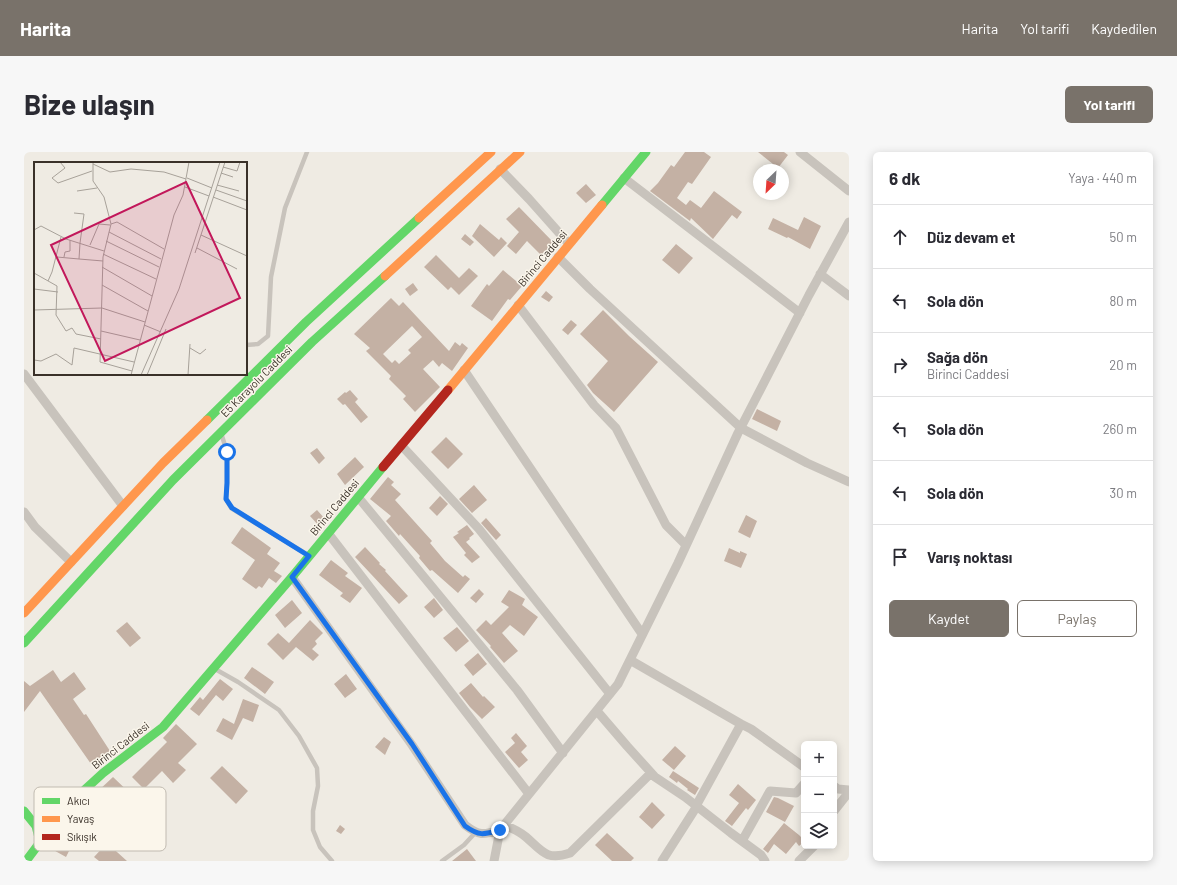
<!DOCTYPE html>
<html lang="tr">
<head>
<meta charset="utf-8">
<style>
	:root { --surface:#fff; --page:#f7f7f7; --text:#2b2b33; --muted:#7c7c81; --line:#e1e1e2; --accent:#79726a }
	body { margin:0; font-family:Barlow,sans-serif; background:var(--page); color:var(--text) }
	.controls { position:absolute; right:12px; bottom:12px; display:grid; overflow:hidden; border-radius:6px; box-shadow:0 2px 10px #0003 }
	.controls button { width:36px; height:36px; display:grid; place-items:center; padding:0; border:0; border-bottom:1px solid var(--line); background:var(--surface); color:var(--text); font:20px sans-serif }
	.compass { position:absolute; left:729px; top:12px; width:36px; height:36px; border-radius:50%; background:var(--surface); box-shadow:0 2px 10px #0003; rotate:205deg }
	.stop { position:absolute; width:12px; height:12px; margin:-9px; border:3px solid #1a73e8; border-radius:50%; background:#fff }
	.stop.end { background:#1a73e8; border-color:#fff; box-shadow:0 1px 4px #0008 }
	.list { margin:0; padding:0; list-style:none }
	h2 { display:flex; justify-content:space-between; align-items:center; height:52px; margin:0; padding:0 16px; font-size:17px }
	h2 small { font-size:13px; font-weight:400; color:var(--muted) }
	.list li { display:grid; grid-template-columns:26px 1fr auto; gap:12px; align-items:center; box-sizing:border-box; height:64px; padding:0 16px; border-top:1px solid var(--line) }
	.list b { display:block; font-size:15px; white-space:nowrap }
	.list p { margin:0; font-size:13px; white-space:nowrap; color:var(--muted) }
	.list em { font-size:13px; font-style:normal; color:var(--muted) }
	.actions { display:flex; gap:8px; padding:12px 16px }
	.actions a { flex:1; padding:9px 0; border:1px solid var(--accent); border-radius:6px; text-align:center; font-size:14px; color:var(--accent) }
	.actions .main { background:var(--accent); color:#fff }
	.icon { flex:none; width:22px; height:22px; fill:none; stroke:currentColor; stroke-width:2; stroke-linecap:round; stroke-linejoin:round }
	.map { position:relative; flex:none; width:825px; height:709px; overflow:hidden; border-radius:6px }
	header { display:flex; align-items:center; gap:24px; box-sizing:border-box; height:56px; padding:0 20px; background:var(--accent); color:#fff }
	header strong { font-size:19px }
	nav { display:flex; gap:22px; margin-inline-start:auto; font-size:14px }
	.intro { display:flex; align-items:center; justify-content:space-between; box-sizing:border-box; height:96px; padding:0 24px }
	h1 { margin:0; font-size:28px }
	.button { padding:10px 18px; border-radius:6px; background:var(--accent); color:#fff; font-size:14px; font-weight:700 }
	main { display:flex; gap:24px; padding:0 24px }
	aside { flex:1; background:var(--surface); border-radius:6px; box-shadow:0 2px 10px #0003 }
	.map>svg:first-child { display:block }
	.building { fill:#c4b1a4; fill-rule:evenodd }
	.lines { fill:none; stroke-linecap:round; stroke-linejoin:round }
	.lane { stroke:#c8c3bc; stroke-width:4.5 }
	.street { stroke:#c8c3bc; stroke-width:9 }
	.fast { stroke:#63d668; stroke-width:9 }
	.slow { stroke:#ff974d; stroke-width:9 }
	.jam { stroke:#b3261e; stroke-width:9 }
	.route { stroke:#1a73e8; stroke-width:5 }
	.labels { text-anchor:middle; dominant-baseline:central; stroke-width:3; stroke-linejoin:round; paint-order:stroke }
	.street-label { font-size:11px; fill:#3a3129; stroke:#fbf6eb }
	.inset-road { fill:none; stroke:#a7a199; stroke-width:1 }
	.view { fill:#c2185b; fill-opacity:0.15; stroke:#c2185b; stroke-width:2 }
	.inset-edge { fill:none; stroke:#3a3129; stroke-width:2 }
	.key { fill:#fbf6eb; stroke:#c1bbb1; stroke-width:1 }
	.key-label { font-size:11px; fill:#3a3129 }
</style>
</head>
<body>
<header>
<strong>Harita</strong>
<nav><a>Harita</a><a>Yol tarifi</a><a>Kaydedilen</a></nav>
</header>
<div class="intro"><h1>Bize ulaşın</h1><a class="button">Yol tarifi</a></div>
<main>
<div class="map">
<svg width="825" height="709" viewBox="0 0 825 709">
	<rect width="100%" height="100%" fill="#efebe3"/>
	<path class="building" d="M661,0H680L687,5L668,32L664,30L653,46L662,53L666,48L677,56L690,39L718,60L713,67L708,63L689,87L667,66L666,69L626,39L634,31L647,13L650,15Z
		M734,0H760L764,3L754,16Z
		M562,32L572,43L562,51L552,41Z
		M495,55L530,91L517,103L503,89L492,102L483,94L495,80L482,67Z
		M780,65L797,74L786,97L764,85L763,86L744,77L749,66L774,78Z
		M456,72L475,88L477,85L483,91L470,105L448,84Z
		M441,82L450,90L446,94L437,87Z
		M652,92L669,106L655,122L638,108Z
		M412,103L435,126L445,116L454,124L435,143L427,135L424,138L400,115Z
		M479,118L498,134L486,148L484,147L468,169L447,154L463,132L465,134Z
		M389,131L394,138L386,144L381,137Z
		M522,139L529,145L525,150L517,145Z
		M367,146L375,154L379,150L425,199L431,190L436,194L438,191L444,196L428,219L418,211L415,215L409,208L399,217L416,235L391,260L379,247L382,244L365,227L367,224L342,199L346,196L330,182ZM388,174L398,185L384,198L387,201L375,212L371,208L368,211L359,202Z
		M579,158L605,184L634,210L590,260L569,241L563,233L584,209L556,182Z
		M547,168L553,173L544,183L538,178Z
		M326,238L334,247L331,250L344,265L337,271L321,252L319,253L313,247L321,240L322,241Z
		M733,257L757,269L753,279L728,267Z
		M422,285L439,302L424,317L407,300Z
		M293,296L301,306L295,312L286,301Z
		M331,305L340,315L321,333L313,322Z
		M364,325L370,330L367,333L377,342L371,348L408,389L406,391L421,409L439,425L441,423L446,427L434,441L408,418L406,419L395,406L396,404L376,382L375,384L362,369L367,364L346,347Z
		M450,333L463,348L448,361L435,347Z
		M416,344L424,352L413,364L405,356Z
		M293,358L302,368L295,374L286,364Z
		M722,363L733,369L726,386L714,380Z
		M462,366L477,383L472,388L457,371Z
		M443,373L450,382L445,386L446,387L442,390L456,405L448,411L440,403L442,401L429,385L435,381L433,380Z
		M218,375L247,396L243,402L256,411L250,419L258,424L252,431L245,426L238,436L235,434L232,437L218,427L231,408L207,391Z
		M341,395L356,411L355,412L362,418L361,419L384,444L375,452L331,405Z
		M705,396L716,401V399L723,402L717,416L700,409Z
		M307,408L324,421L321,424L338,436L326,451L316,444L319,441L295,423Z
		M455,437L460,442L452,451L446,446Z
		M485,438L501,447L498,453L514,465L500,484L486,473L478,481L494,499L480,511L466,495L467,494L452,478L462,468L467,473L485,455L477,450Z
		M410,446L419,458L410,466L400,455Z
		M268,448L278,461L261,476L251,463Z
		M286,468L299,481L291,489L293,492L288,497L295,503L289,509L272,495L259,508L243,492L254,481L265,491Z
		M103,470L117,486L106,495L92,479Z
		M433,475L445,489L432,500L419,486Z
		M454,501L463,512L449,524L440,513Z
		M228,515L250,530L241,542L220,526Z
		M29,518L37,530L50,520L62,537L49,547L60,563L62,562L86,599L67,612L16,539L0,560V529L6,534Z
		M322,522L333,537L321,546L310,532Z
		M196,527L209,537L199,549L192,543L175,564L166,557L176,545L179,548Z
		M447,531L459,545L460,544L471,555L458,567L446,555L435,541Z
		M219,547L235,553L229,570L219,566L208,588L192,579L199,566L210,572Z
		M152,572L173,592L154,611L162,618L149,631L138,619L120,637L108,625L143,590L139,586Z
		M492,581L503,594L497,600L504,608L495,616L481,600L491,591L487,586Z
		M360,585L367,590L361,603L351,595Z
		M651,594L662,604L650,618L638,608Z
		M198,614L224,639L212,652L186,626Z
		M649,619L675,636L671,643L663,638L664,637L654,629L653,631L645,625Z
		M89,625L112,647L96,663L93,659L80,672L72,665L59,681L43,668L53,656L57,659L75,641L73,640Z
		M714,632L732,648L724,658L722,656L708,674L701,669L715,651L705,643Z
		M750,645L754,646L770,654L761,670L742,660Z
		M628,650L641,663L628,677L615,665Z
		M760,671L775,683L780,688V690L775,694L772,690L762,702L750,692L744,701L739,697Z
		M316,673L321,677L317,682L312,679Z
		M35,678L46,683L41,692L47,695L42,705L24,695Z
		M583,681L610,706L607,709H588L571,693Z
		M83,691L103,709H75L70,705Z
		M443,697L452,709H428Z"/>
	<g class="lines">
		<path class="lane" d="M222,193L234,192L244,184L247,125L261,56L283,0
			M198,284L203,300V331L202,347L207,356L284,403
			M191,517L214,530L255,558L275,584L293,616L294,634L289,659V678L296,695L308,709
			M418,709L440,693L451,681"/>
		<path class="street" d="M776,0L825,39
			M476,17L505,47L545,92
			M600,26L776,161
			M534,105L566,137L717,276L783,311L825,330
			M796,122L825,144
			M494,153L570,253L592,276L642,373L662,393
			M440,218L618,482
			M0,222L99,354
			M377,293L455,377L586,542
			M334,345L493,538L539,601
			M0,360L11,375L47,410
			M304,381L505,642
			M268,425L388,593L441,673C455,684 459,683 476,678
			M606,508L717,572
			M573,559L603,594L631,625L661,645L707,681L737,703L741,709
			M810,634L814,637L825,638
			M672,654L717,572L727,577L780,615
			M810,659L825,640
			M480,673C488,676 495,679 502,685C518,699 522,709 546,701L627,621
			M718,689L746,639L772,641L780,632
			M470,709L476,678L594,532L654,411L714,281L785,143L825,70
			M638,709L673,654
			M775,709L790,694"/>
		<path class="fast" d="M578,53L622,0
			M183,268L282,170L395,66
			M0,491L149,328L288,190L361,124
			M0,659L12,674L16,690
			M2,709L44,653L79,621L139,575L268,425L359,315"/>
		<path class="slow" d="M395,66L467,0
			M361,124L496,0
			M424,238L578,53
			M0,461L139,311L183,268"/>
		<path class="jam" d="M359,315L424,238"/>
	</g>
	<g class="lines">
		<path class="route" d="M203,300V331L202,347L208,356L285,404L268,425L388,592L441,674C455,684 459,683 476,678"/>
	</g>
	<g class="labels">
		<g class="street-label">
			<text transform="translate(518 106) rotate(-50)">Birinci Caddesi</text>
			<text transform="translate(232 229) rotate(-45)">E5 Karayolu Caddesi</text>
			<text transform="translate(310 355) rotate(-50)">Birinci Caddesi</text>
			<text transform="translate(96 593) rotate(-38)">Birinci Caddesi</text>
		</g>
	</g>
	<g transform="translate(10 10)">
		<rect width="213" height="213" fill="#efebe3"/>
		<path class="inset-road" d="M26,0L31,6L18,16L24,21L58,9M59,0V19L70,35L77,62L69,95L66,200L98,209M59,2L76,10L97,7L130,10L152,17M189,5L203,9L206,0M187,11L199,15M153,16L178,26M183,23L205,29M151,25L175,34M182,28L213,39M43,29L63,26M179,35L213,48M40,51L50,52L46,81M77,62L83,60L130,87M0,68L7,64L32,77L70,89M75,70L127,97M167,73L213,94M72,79L125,105M56,83L65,62L76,63M163,86L203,107M161,91L191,0M69,92L122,117M23,95L45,97L46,81M30,95L31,90L36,89V78M45,97L69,99M68,105L118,134M0,111L23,124L22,153L32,169L38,166L42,172L67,177M14,119L18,110L27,75M68,123L114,149M0,127L24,130M0,148L68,146L111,160M110,163L127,170M67,169L106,178M156,186L166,192L172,187M0,198L7,199L22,192L38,203L40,186L100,200M97,213L140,53L149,33L155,0M107,213L145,127L186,0M113,213L132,167M154,213L156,182"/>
		<path class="view" d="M152,20L206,136L71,199L17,83Z"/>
		<rect width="213" height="213" class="inset-edge"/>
	</g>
	<rect x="10" y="635" width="132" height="64" rx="6" class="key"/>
	<rect x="18" y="646" width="18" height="6" fill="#63d668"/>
	<rect x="18" y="664" width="18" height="6" fill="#ff974d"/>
	<rect x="18" y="682" width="18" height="6" fill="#b3261e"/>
	<g class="key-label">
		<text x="43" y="653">Akıcı</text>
		<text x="43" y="671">Yavaş</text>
		<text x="43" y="689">Sıkışık</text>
	</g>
</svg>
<div class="controls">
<button>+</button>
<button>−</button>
<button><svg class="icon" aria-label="layers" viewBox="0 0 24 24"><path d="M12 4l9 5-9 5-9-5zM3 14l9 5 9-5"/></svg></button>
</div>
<svg class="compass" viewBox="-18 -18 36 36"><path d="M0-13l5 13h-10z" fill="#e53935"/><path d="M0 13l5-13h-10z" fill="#7c7c81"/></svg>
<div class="stop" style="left:203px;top:300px"></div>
<div class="stop end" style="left:476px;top:678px"></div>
</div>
<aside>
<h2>6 dk<small>Yaya · 440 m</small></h2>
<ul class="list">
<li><svg class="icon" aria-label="ahead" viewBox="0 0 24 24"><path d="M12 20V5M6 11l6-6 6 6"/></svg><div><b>Düz devam et</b></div><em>50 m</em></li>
<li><svg class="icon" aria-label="left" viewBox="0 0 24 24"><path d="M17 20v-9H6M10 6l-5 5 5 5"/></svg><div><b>Sola dön</b></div><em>80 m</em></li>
<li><svg class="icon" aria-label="right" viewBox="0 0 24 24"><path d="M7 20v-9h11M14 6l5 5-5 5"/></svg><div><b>Sağa dön</b><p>Birinci Caddesi</p></div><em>20 m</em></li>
<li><svg class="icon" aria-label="left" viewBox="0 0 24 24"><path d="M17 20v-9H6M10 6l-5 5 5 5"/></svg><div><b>Sola dön</b></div><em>260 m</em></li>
<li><svg class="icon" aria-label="left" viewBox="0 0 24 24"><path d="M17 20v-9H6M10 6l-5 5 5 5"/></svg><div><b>Sola dön</b></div><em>30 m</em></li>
<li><svg class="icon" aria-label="arrive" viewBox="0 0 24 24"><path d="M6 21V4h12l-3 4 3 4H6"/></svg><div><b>Varış noktası</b></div></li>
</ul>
<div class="actions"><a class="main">Kaydet</a><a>Paylaş</a></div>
</aside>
</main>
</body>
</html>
